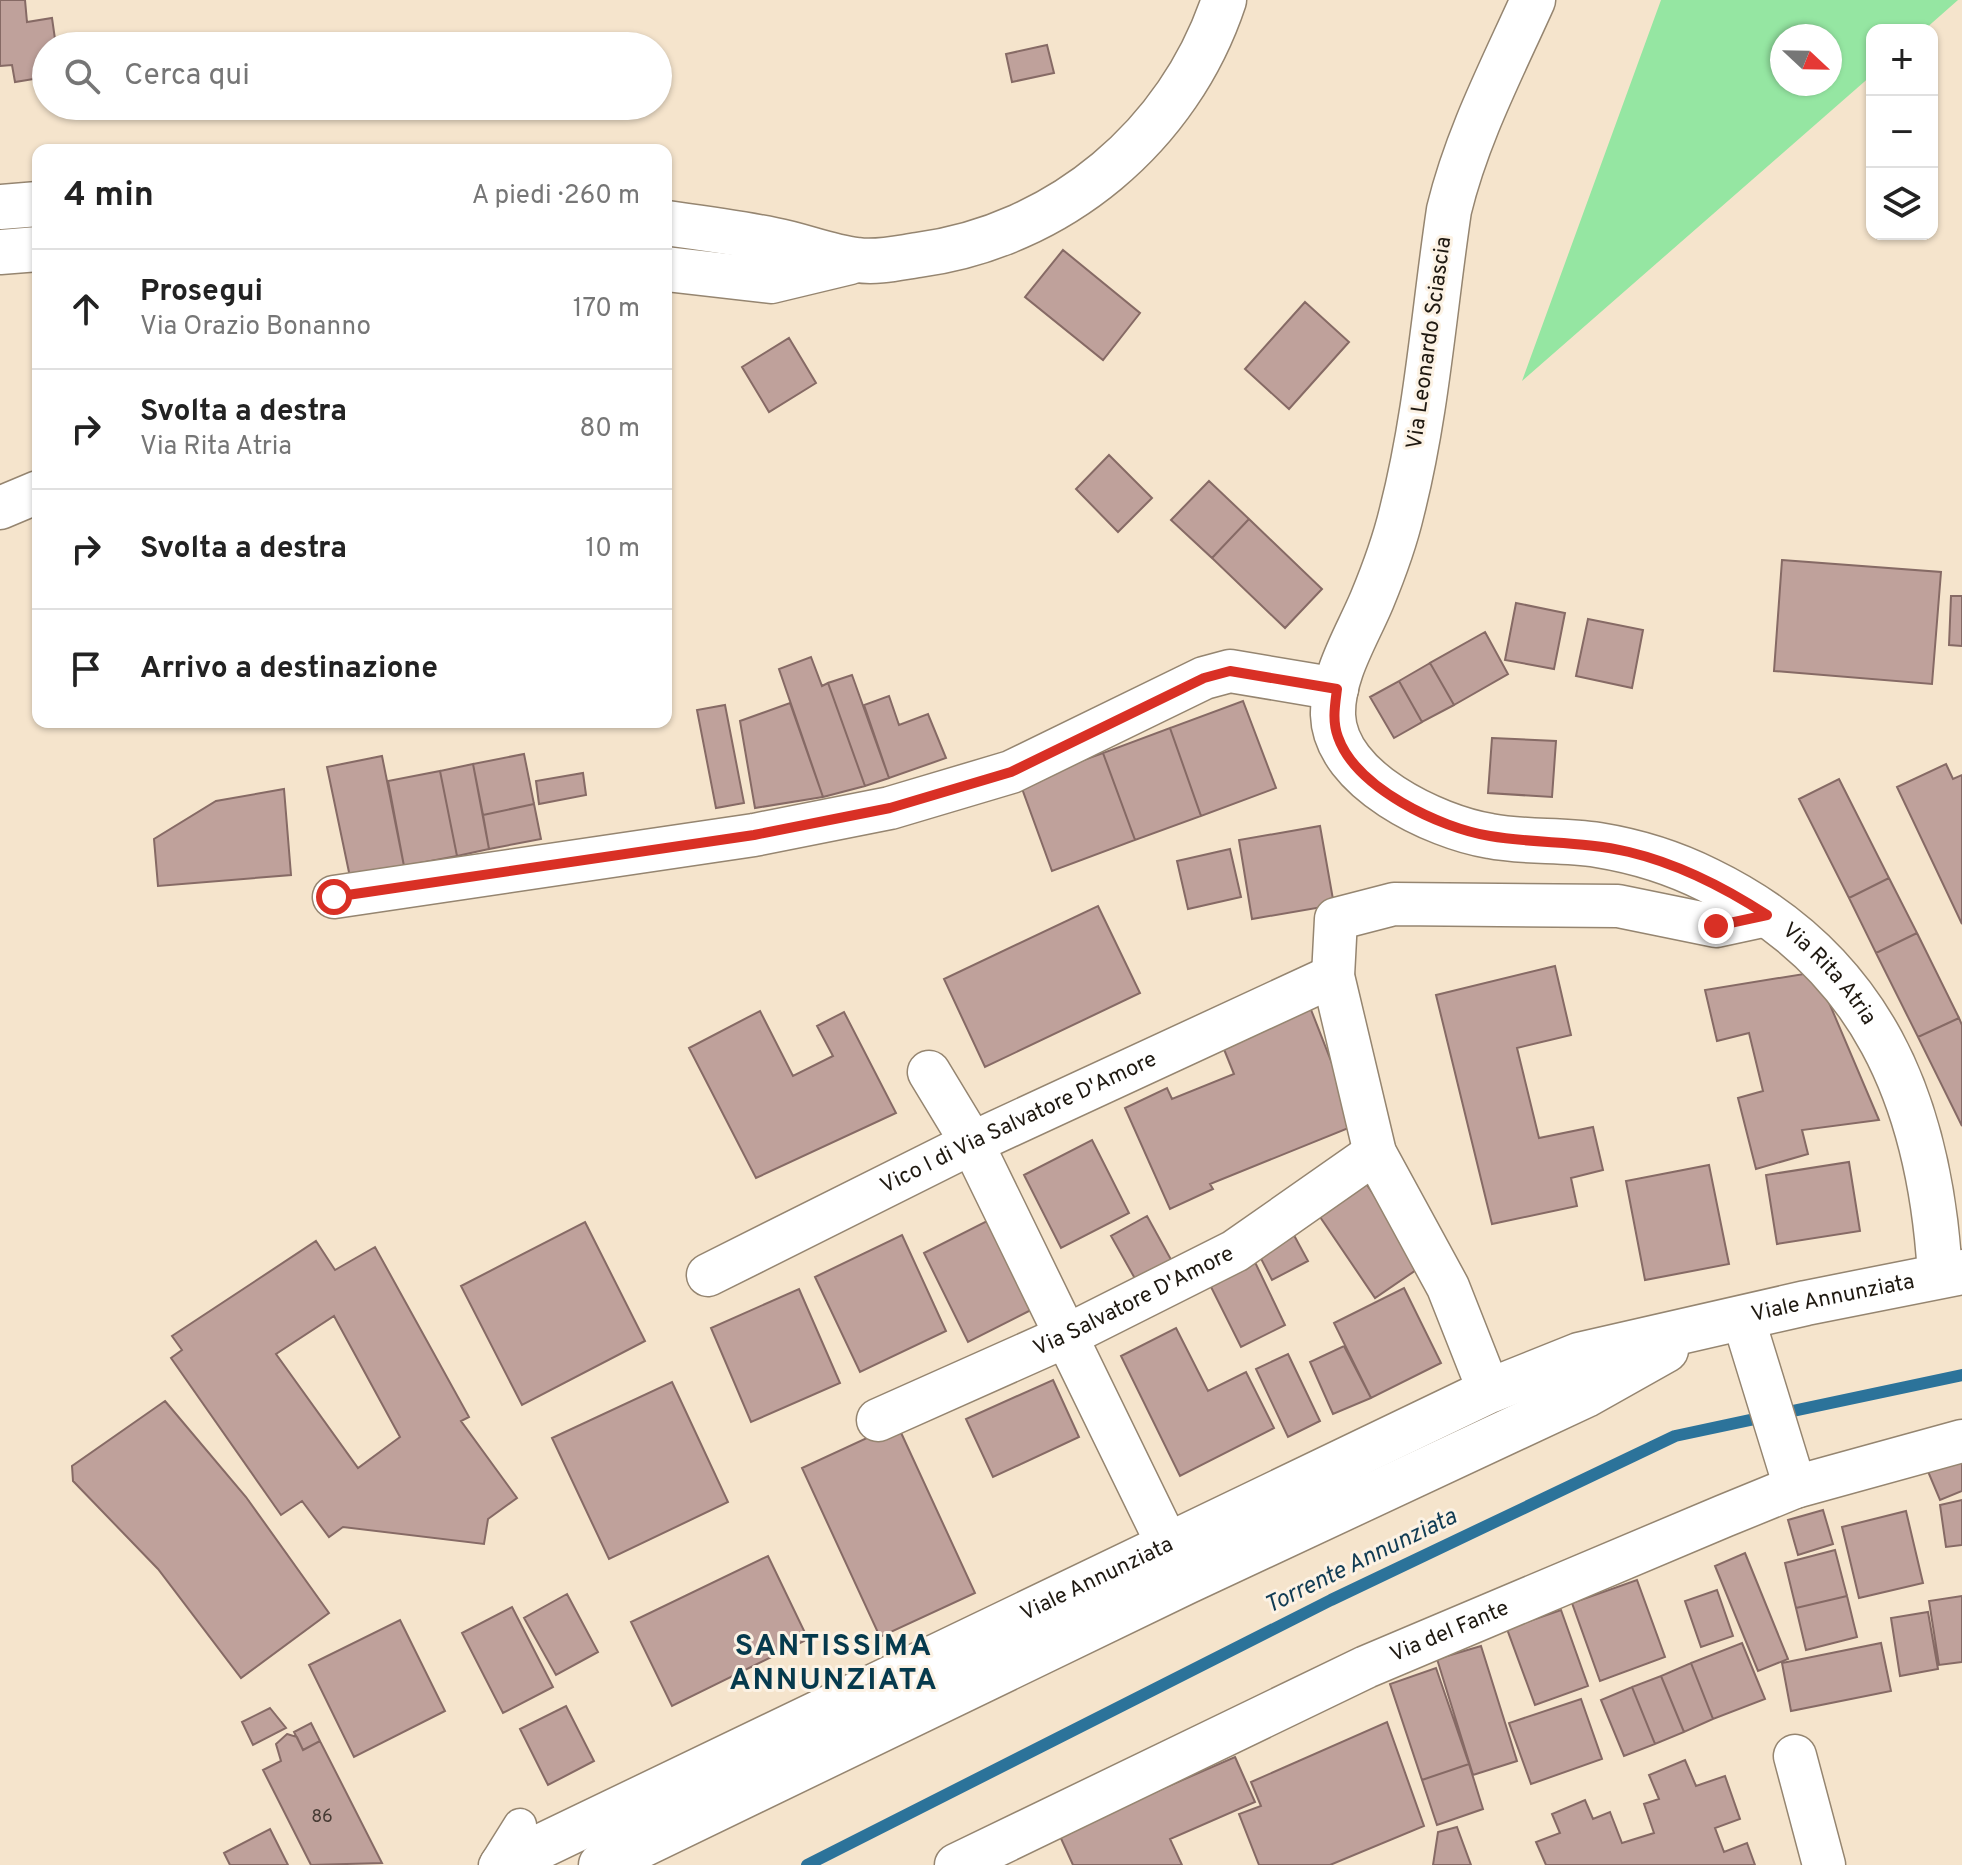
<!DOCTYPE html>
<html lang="it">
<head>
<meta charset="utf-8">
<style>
	:root { --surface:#fff; --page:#f6f6f6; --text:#222; --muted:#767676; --line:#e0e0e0 }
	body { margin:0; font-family:Overpass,sans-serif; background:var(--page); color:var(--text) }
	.controls { position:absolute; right:24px; top:24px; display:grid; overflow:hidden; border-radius:16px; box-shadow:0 2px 6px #0004 }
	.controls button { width:72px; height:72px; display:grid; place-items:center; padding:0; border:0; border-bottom:2px solid var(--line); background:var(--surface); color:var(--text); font:40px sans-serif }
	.compass { position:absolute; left:1770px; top:24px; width:72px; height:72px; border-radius:50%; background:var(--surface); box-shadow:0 2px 6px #0004; rotate:112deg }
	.stop { position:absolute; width:24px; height:24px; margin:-18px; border:6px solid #d93025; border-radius:50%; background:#fff }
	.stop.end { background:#d93025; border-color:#fff; box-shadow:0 2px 8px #0008 }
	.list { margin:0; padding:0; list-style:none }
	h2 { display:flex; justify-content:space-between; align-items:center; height:104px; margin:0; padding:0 32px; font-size:34px }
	h2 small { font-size:26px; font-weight:400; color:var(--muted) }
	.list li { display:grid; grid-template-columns:52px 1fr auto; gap:24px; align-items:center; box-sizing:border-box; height:120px; padding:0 32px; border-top:2px solid var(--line) }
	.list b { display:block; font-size:30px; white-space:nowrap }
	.list p { margin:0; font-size:26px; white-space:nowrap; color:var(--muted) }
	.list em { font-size:26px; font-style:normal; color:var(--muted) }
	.icon { flex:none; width:44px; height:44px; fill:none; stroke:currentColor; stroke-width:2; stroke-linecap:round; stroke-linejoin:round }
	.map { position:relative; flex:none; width:1962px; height:1865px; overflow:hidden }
	.search { position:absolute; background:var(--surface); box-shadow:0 2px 6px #0004; left:32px; top:32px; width:640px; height:88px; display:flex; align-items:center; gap:20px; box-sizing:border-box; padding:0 28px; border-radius:44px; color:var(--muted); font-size:30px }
	.panel { position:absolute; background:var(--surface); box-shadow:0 2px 6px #0004; left:32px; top:144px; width:640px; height:584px; border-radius:16px }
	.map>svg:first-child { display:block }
	.green { fill:#95e6a2; fill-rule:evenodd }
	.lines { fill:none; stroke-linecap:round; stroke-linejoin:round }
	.stream { stroke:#2c739a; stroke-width:12 }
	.building { fill:#bfa19b; stroke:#866a65; stroke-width:2; fill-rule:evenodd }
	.pedestrian-casing { stroke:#958570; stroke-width:35 }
	.minor-casing { stroke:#958570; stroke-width:45 }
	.tertiary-casing { stroke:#958570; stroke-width:47 }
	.secondary-casing { stroke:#958570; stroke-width:47 }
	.pedestrian { stroke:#fff; stroke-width:32 }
	.minor { stroke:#fff; stroke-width:42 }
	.tertiary { stroke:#fff; stroke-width:44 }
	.secondary { stroke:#fff; stroke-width:44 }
	.route { stroke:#d93025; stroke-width:10 }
	.labels { text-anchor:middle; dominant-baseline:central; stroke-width:6; stroke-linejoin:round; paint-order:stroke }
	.number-label { font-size:18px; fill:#473b34 }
	.street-label { font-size:22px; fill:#1f1911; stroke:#fcf2e4 }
	.water-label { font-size:24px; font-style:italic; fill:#113c54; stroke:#fcf2e4 }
	.district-label { font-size:30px; font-weight:bold; letter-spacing:2px; fill:#063a4d; stroke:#fcf2e4 }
</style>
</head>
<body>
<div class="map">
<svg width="1962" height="1865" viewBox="0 0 1962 1865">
	<rect width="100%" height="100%" fill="#f5e4cc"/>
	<path class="green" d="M1661,0H1958L1924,30H1872V75L1522,381ZM1782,36H1830V84H1782Z"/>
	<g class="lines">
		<path class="stream" d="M807,1865L1331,1600L1675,1436L1962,1375"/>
	</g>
	<path class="building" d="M0,0H25L27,22L52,18L56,46H46V77L15,82L12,65L0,66Z
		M1047,45L1054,73L1012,82L1006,54Z
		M1063,250L1140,313L1103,360L1025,297Z
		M1305,302L1349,342L1289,409L1245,369Z
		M789,338L816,383L769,412L742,367Z
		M1109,455L1152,498L1118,532L1076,489Z
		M1209,481L1249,519L1212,558L1171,520Z
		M1249,519L1322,589L1285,628L1212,558Z
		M1782,560L1941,572L1932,684L1774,671Z
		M1951,596H1962V646L1949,645Z
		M1516,603L1565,613L1554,669L1505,660Z
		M1588,619L1643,630L1632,688L1576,676Z
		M1485,632L1508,674L1454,705L1430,663Z
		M811,657L822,686L828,683L865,786L823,797L779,669Z
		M1430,663L1454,705L1422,722L1399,681Z
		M852,675L889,778L865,786L828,683Z
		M1399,681L1422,722L1394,738L1370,697Z
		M889,696L899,725L928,714L946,758L889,778L864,705Z
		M1243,701L1276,788L1201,816L1170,728Z
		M790,703L823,797L755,808L740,721Z
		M725,705L744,803L716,808L697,710Z
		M1170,728L1201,816L1135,840L1103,753Z
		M1492,738L1556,741L1552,797L1488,793Z
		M1103,753L1135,840L1052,871L1020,783Z
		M524,754L534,804L483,815L473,764Z
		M382,756L404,866L350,877L327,767Z
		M473,764L489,849L457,856L440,771Z
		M1946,764L1953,779L1962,775V924L1897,787Z
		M440,771L457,856L404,866L388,781Z
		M583,773L586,795L539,804L536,781Z
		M1839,779L1889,878L1849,898L1799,799Z
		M284,789L291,875L158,886L154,839L216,801Z
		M534,804L541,839L489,849L483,815Z
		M1320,826L1334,905L1252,919L1239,840Z
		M1230,849L1241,897L1188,909L1177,861Z
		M1889,878L1917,933L1876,953L1849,898Z
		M1098,906L1140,993L985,1067L944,979Z
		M1917,933L1959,1018L1918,1037L1876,953Z
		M1555,966L1571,1035L1517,1048L1539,1138L1593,1127L1603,1170L1571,1178L1577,1206L1492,1224L1436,995Z
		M1816,972L1879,1120L1802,1130L1808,1154L1756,1169L1738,1098L1763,1091L1749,1033L1717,1041L1705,990Z
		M1308,1002L1356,1125L1210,1184L1213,1189L1170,1209L1125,1108L1167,1088L1172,1099L1234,1074L1219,1037Z
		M760,1011L793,1076L833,1056L817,1026L844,1012L896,1113L756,1178L689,1048Z
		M1959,1018L1962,1025V1126L1918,1037Z
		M1092,1140L1129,1213L1061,1248L1024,1175Z
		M1849,1162L1860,1231L1777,1244L1766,1175Z
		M1709,1165L1729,1264L1645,1280L1626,1181Z
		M1361,1176L1422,1266L1375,1298L1314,1208Z
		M1147,1216L1174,1265L1138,1284L1111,1236Z
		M989,1220L1033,1309L968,1342L924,1253Z
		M585,1222L645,1341L522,1405L461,1286Z
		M1289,1226L1308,1261L1272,1280L1254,1245Z
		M902,1235L946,1331L860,1372L815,1277Z
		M316,1241L335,1270L375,1247L469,1417L461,1421L517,1498L488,1519L484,1544L343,1527L329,1537L302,1501L281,1515L171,1358L182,1350L172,1336ZM334,1316L400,1437L358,1468L276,1354Z
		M1253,1258L1285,1325L1241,1347L1208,1281Z
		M1404,1288L1441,1363L1371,1398L1334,1323Z
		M799,1289L840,1383L751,1422L711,1328Z
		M1176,1328L1208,1391L1246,1372L1274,1428L1180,1476L1121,1356Z
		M1344,1346L1371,1398L1333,1414L1310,1362Z
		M1288,1354L1320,1421L1288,1437L1256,1369Z
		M1053,1380L1079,1437L993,1477L966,1419Z
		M672,1382L728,1502L609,1559L552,1438Z
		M165,1401L246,1497L329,1613L241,1678L158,1569L73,1481L72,1466Z
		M897,1424L975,1593L880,1637L802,1468Z
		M1962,1461V1491L1940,1500L1924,1462Z
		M1962,1500V1545L1946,1547L1940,1505Z
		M1823,1510L1833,1544L1798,1555L1788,1520Z
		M1906,1511L1923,1583L1859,1598L1842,1527Z
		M1835,1550L1847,1596L1796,1608L1785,1563Z
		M1745,1553L1788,1659L1758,1671L1715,1566Z
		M768,1556L808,1639L672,1706L631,1622Z
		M1637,1580L1665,1657L1600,1681L1572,1603Z
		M1717,1590L1733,1636L1701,1647L1685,1601Z
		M567,1594L598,1652L556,1675L524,1618Z
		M1847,1596L1857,1637L1806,1650L1796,1608Z
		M1962,1596V1662L1939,1665L1929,1601Z
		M512,1607L553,1687L503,1713L462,1633Z
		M1561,1610L1588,1686L1535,1705L1507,1629Z
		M1928,1612L1938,1669L1900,1676L1891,1618Z
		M400,1620L445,1711L354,1757L309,1665Z
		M1742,1643L1765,1699L1713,1719L1691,1663Z
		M1881,1643L1891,1691L1791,1711L1782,1663Z
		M1481,1646L1517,1761L1473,1775L1437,1659Z
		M1691,1663L1713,1719L1684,1732L1661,1676Z
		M1436,1668L1469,1764L1422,1780L1390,1684Z
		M1661,1676L1684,1732L1655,1744L1632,1687Z
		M1632,1687L1655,1744L1624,1756L1601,1700Z
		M1581,1699L1602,1759L1531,1784L1509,1723Z
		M566,1706L594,1761L548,1785L520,1729Z
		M270,1708L286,1728L253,1745L242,1722Z
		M1387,1722L1424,1826L1330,1865H1259L1239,1814L1261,1806L1251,1782Z
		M311,1723L320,1741L303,1750L294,1732Z
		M287,1734L297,1737L303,1750L320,1741L382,1863L311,1865L263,1770L281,1761L276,1744Z
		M1235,1757L1255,1802L1170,1839L1182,1865H1073L1059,1834Z
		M1685,1760L1696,1786L1725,1776L1740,1819L1715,1828L1724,1852L1747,1843L1755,1865H1546L1536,1842L1560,1833L1552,1814L1585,1800L1593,1819L1610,1812L1622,1843L1654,1833L1644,1804L1659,1799L1649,1775Z
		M1469,1764L1483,1809L1437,1825L1422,1780Z
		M1457,1827L1471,1865H1433L1438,1832Z
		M270,1829L288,1865H230L224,1853Z"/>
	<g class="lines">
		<defs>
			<path id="pedestrian" d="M495,1865L520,1825"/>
			<g id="minor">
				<path d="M0,508L38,492"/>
				<path d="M334,897L754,835L890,808L1011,772L1204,678L1230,671L1337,689"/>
				<path d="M929,1072L972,1143L1184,1578"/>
				<path id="s1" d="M708,1275L972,1143L1333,976"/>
				<path d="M1743,1318L1795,1487"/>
				<path d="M1489,1391L1448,1287L1375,1153L1333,976L1336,919L1394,904L1618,906L1716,926L1767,915"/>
				<path id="s2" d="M878,1420L1064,1337L1235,1251L1375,1153"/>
				<path d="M1795,1756L1824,1865"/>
				<path id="s3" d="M956,1865L1366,1667L1724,1516L1795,1487L1962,1441"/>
			</g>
			<g id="tertiary">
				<path id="s4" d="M1533,0C1502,69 1467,136 1449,210C1434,310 1427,413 1402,511C1395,541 1384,571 1372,600C1357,636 1332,674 1333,715C1335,780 1435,827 1490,836C1525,843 1562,839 1598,845C1635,851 1674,863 1708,880C1872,960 1930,1101 1940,1275"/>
				<path d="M0,207L38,204"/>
				<path d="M666,223C702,228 739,233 774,240C802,245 829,257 857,260C877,263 898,258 918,255C1059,236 1179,136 1224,0"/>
				<path d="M0,252L38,249"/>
				<path d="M666,269L771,281L850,262"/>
			</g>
			<g id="secondary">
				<path id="s5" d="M502,1865L1489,1391L1579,1355L1806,1303L1962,1272"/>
				<path d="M601,1865L1186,1582L1586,1395L1666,1350"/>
			</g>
		</defs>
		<use href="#pedestrian" class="pedestrian-casing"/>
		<use href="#minor" class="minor-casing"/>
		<use href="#tertiary" class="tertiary-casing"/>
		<use href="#secondary" class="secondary-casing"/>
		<use href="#pedestrian" class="pedestrian"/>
		<use href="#minor" class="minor"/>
		<use href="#tertiary" class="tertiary"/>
		<use href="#secondary" class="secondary"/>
	</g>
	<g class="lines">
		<path class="route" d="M334,897L754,835L890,808L1011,772L1204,678L1230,671L1337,689C1335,705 1332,721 1338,737C1356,788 1440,828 1490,836C1537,844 1583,841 1629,852C1679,864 1724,887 1767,915L1716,926"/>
	</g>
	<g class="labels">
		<g class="number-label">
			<text x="322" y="1817">86</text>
		</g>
		<g class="street-label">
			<text transform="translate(1430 343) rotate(-82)">Via Leonardo Sciascia</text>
			<text stroke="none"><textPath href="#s4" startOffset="1338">Via Rita Atria</textPath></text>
			<text stroke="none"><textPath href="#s1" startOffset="346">Vico I di Via Salvatore D'Amore</textPath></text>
			<text stroke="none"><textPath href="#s5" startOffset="1452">Viale Annunziata</textPath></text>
			<text stroke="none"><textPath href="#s2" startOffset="282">Via Salvatore D'Amore</textPath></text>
			<text stroke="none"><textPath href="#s5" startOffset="660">Viale Annunziata</textPath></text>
			<text stroke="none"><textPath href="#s3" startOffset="546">Via del Fante</textPath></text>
		</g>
		<g class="water-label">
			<text transform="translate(1361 1562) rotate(-26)">Torrente Annunziata</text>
		</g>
		<g class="district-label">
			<text x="834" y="1647">SANTISSIMA<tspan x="834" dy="34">ANNUNZIATA</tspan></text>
		</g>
	</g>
</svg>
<div class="controls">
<button>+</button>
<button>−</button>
<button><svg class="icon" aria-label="layers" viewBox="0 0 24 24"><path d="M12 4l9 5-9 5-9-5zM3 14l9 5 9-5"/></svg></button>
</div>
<svg class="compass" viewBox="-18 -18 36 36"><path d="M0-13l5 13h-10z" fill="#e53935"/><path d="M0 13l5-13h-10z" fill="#767676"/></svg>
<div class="stop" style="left:334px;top:897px"></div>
<div class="stop end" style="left:1716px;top:926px"></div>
<div class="search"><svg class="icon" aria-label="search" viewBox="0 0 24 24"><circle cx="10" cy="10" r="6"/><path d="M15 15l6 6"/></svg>Cerca qui</div>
<section class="panel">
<h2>4 min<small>A piedi · 260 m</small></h2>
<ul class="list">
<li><svg class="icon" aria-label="ahead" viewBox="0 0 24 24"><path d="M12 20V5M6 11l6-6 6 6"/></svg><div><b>Prosegui</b><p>Via Orazio Bonanno</p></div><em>170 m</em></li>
<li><svg class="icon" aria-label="right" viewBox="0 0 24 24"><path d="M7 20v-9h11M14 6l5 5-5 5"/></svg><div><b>Svolta a destra</b><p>Via Rita Atria</p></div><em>80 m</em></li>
<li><svg class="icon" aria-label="right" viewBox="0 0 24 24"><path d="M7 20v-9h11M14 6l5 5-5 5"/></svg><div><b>Svolta a destra</b></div><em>10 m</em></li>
<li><svg class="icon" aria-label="arrive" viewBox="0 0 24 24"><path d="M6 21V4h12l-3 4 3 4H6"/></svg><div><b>Arrivo a destinazione</b></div></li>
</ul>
</section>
</div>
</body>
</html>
